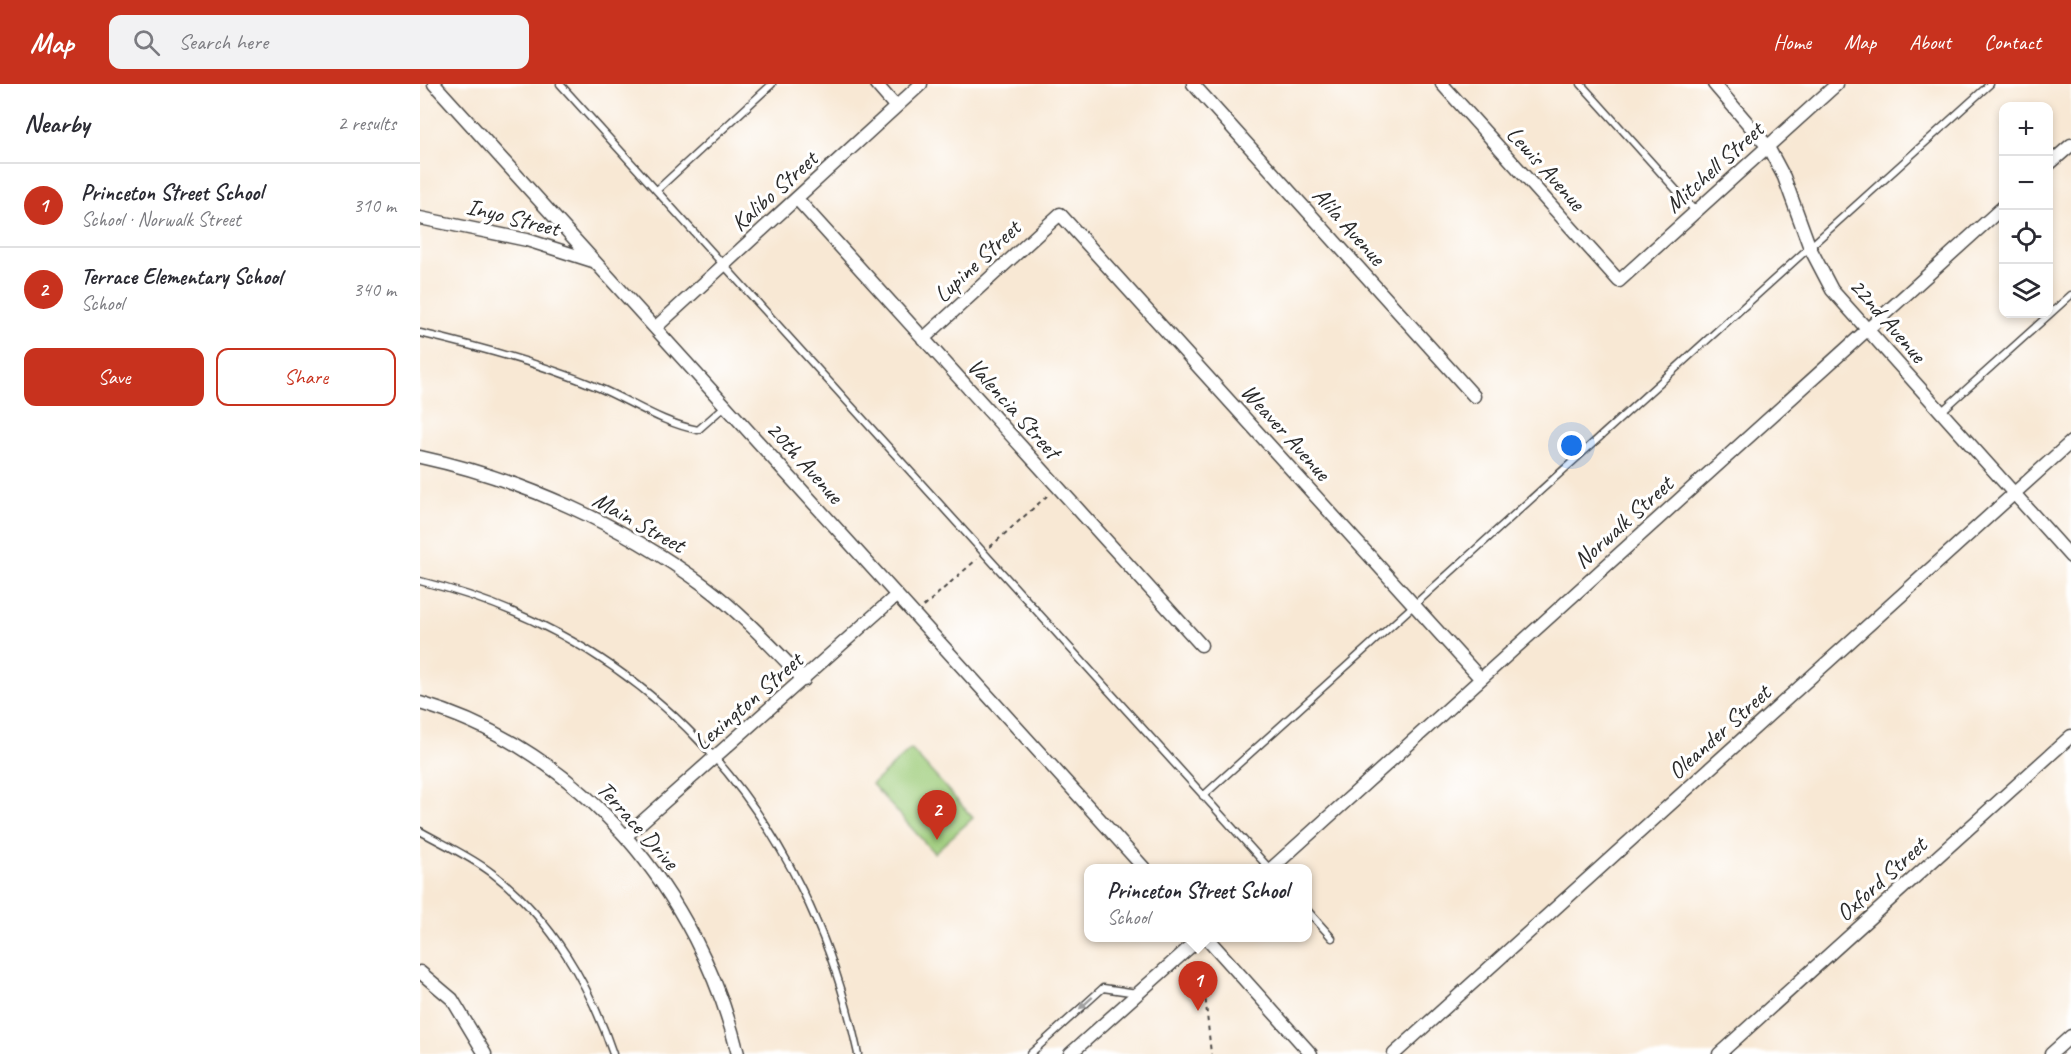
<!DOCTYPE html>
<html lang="en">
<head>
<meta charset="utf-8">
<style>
	:root { --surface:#fff; --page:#f2f2f3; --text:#2b2b33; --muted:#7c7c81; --line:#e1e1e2; --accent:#c8321e }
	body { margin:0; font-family:Caveat,sans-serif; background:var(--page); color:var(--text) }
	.controls { position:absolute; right:18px; top:18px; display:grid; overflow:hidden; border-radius:12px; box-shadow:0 3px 9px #0003 }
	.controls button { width:54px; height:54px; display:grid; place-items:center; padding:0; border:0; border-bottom:2px solid var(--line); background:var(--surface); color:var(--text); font:30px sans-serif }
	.you { position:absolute; left:1152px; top:362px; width:21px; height:21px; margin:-15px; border:4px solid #fff; border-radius:50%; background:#1a73e8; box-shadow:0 0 0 9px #1a73e833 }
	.badge { display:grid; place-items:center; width:39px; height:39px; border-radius:50%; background:var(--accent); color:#fff; font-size:20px; font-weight:700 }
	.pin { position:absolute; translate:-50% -50px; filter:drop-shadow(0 2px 3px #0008) }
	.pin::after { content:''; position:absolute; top:32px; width:21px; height:18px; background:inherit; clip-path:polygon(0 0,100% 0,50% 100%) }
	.popup { position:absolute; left:664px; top:780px; width:228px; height:78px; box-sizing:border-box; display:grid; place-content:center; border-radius:12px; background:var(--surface); filter:drop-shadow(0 2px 4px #0005); font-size:20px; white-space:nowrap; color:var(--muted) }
	.popup b { font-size:22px; color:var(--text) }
	.popup::after { content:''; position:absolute; left:50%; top:100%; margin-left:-12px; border:12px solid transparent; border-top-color:var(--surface) }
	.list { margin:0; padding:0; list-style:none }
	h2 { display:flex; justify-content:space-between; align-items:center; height:78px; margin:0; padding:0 24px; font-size:26px }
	h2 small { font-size:20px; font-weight:400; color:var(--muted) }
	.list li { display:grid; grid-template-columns:39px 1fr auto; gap:18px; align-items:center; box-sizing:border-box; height:84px; padding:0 24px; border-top:2px solid var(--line) }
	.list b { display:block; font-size:22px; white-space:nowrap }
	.list p { margin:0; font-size:20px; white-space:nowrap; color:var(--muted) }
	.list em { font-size:20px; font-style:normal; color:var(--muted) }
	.actions { display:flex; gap:12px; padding:18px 24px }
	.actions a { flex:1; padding:14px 0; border:2px solid var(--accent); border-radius:12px; text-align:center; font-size:21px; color:var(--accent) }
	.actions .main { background:var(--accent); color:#fff }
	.icon { flex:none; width:33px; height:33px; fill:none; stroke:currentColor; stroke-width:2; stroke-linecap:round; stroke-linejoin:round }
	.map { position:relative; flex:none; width:1651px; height:970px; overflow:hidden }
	header { display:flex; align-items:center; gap:36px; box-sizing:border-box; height:84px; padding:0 30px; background:var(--accent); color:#fff }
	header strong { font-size:28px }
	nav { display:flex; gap:33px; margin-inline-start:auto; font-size:21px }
	.search { width:420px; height:54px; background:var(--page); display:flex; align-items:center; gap:15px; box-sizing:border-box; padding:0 21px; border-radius:12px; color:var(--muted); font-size:22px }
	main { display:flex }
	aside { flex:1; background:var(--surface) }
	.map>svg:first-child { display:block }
	.park { fill:#9ecc7a; stroke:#647c52; stroke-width:1.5 }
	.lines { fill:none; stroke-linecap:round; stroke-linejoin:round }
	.lane-casing { stroke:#4a4744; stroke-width:9 }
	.street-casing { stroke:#4a4744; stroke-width:15 }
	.path { stroke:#4a4744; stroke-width:2; stroke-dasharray:4.5 4.5; stroke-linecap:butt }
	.lane { stroke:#fff; stroke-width:6 }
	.street { stroke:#fff; stroke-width:12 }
	.oneway { fill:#a0a0a0 }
	.labels { text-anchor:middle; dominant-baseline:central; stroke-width:6; stroke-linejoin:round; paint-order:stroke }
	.street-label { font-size:24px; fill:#2b2b2b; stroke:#fff }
</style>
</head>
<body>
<header>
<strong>Map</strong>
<div class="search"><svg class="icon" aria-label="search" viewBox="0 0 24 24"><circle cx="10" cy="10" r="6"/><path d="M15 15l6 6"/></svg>Search here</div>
<nav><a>Home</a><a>Map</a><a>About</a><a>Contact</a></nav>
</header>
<main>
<aside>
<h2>Nearby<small>2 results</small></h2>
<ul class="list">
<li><span class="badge">1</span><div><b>Princeton Street School</b><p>School · Norwalk Street</p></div><em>310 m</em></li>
<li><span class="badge">2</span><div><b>Terrace Elementary School</b><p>School</p></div><em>340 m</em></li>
</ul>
<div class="actions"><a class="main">Save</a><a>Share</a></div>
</aside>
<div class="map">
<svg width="1651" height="970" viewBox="0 0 1651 970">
	<rect width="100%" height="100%" fill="#fff"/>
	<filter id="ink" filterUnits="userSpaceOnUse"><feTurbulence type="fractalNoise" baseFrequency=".0167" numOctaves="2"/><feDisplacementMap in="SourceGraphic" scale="12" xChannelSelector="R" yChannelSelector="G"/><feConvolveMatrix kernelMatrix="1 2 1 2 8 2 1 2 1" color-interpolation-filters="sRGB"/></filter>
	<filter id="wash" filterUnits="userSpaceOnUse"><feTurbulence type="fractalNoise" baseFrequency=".008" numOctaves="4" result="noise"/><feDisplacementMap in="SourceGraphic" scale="24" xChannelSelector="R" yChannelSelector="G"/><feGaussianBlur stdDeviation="1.35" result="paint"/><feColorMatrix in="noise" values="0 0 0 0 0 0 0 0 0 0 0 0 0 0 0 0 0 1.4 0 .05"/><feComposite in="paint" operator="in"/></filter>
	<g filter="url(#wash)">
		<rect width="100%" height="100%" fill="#f8e8d4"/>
		<path class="park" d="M491,665L553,734L514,769L452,700Z"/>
	</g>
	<g filter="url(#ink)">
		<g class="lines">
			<defs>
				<path id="lane" d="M140,0L849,784
					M1161,0L1276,128
					M237,106L352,0
					M0,249C60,263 120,279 177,303C211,317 241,339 278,346L305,322
					M1521,328L1651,211
					M0,497C237,556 388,735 438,970
					M783,712L1570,0
					M0,747C23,760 50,772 72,789C131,834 170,901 193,970
					M888,827L912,854
					M610,970L683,904L717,909"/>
				<path id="street" d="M14,0L724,784
					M456,0L476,23
					M773,0L1054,312
					M1022,0L1199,197L1417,0
					M1294,0L1348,63L1364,93L1390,164L1412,206L1651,473
					M1628,81L1651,61
					M377,115L781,561
					M0,134L107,156L173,177
					M235,244L501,0
					M503,255L640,130L1061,595
					M0,373C102,395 201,440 285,502C321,529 353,564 384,596
					M0,619C162,666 279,810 318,970
					M206,752L477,511
					M852,784L1584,122
					M787,854L891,970
					M0,888L32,915L65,970
					M650,970L780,854
					M974,970L1651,358
					M1299,970L1651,652
					M1631,970L1651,952"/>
			</defs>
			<use href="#lane" class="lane-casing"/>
			<use href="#street" class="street-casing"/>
			<path class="path" d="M570,463L628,411
				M503,523L557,475
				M782,880L791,970"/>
			<use href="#lane" class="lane"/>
			<use href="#street" class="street"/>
		</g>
		<defs><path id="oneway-solid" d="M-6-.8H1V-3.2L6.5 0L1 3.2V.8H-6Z" transform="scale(1.5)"/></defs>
		<use class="oneway" href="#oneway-solid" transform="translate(666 919) rotate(138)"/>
	</g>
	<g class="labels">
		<g class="street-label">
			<text transform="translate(1294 83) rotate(-42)">Mitchell Street</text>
			<text transform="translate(1126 84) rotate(48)">Lewis Avenue</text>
			<text transform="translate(354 107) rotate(-42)">Kalibo Street</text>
			<text transform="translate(93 133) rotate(14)">Inyo Street</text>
			<text transform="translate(929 142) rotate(48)">Alila Avenue</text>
			<text transform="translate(557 177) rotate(-43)">Lupine Street</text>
			<text transform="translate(1468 236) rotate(49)">22nd Avenue</text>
			<text transform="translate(594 324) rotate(48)">Valencia Street</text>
			<text transform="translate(866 348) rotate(48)">Weaver Avenue</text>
			<text transform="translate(385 378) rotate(48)">20th Avenue</text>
			<text transform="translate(219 438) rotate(29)">Main Street</text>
			<text transform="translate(1203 438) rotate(-42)">Norwalk Street</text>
			<text transform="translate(328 617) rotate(-41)">Lexington Street</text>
			<text transform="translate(1299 648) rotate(-42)">Oleander Street</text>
			<text transform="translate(218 741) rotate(48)">Terrace Drive</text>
			<text transform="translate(1461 795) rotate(-42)">Oxford Street</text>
		</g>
	</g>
</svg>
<div class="controls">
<button>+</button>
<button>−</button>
<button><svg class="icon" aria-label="locate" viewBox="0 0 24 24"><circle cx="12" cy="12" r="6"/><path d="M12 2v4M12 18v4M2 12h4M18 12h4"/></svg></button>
<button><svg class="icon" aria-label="layers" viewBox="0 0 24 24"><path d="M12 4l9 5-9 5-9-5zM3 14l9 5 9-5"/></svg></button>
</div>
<div class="you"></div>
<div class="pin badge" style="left:778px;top:927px">1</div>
<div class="popup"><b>Princeton Street School</b>School</div>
<div class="pin badge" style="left:517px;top:756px">2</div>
</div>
</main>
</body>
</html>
